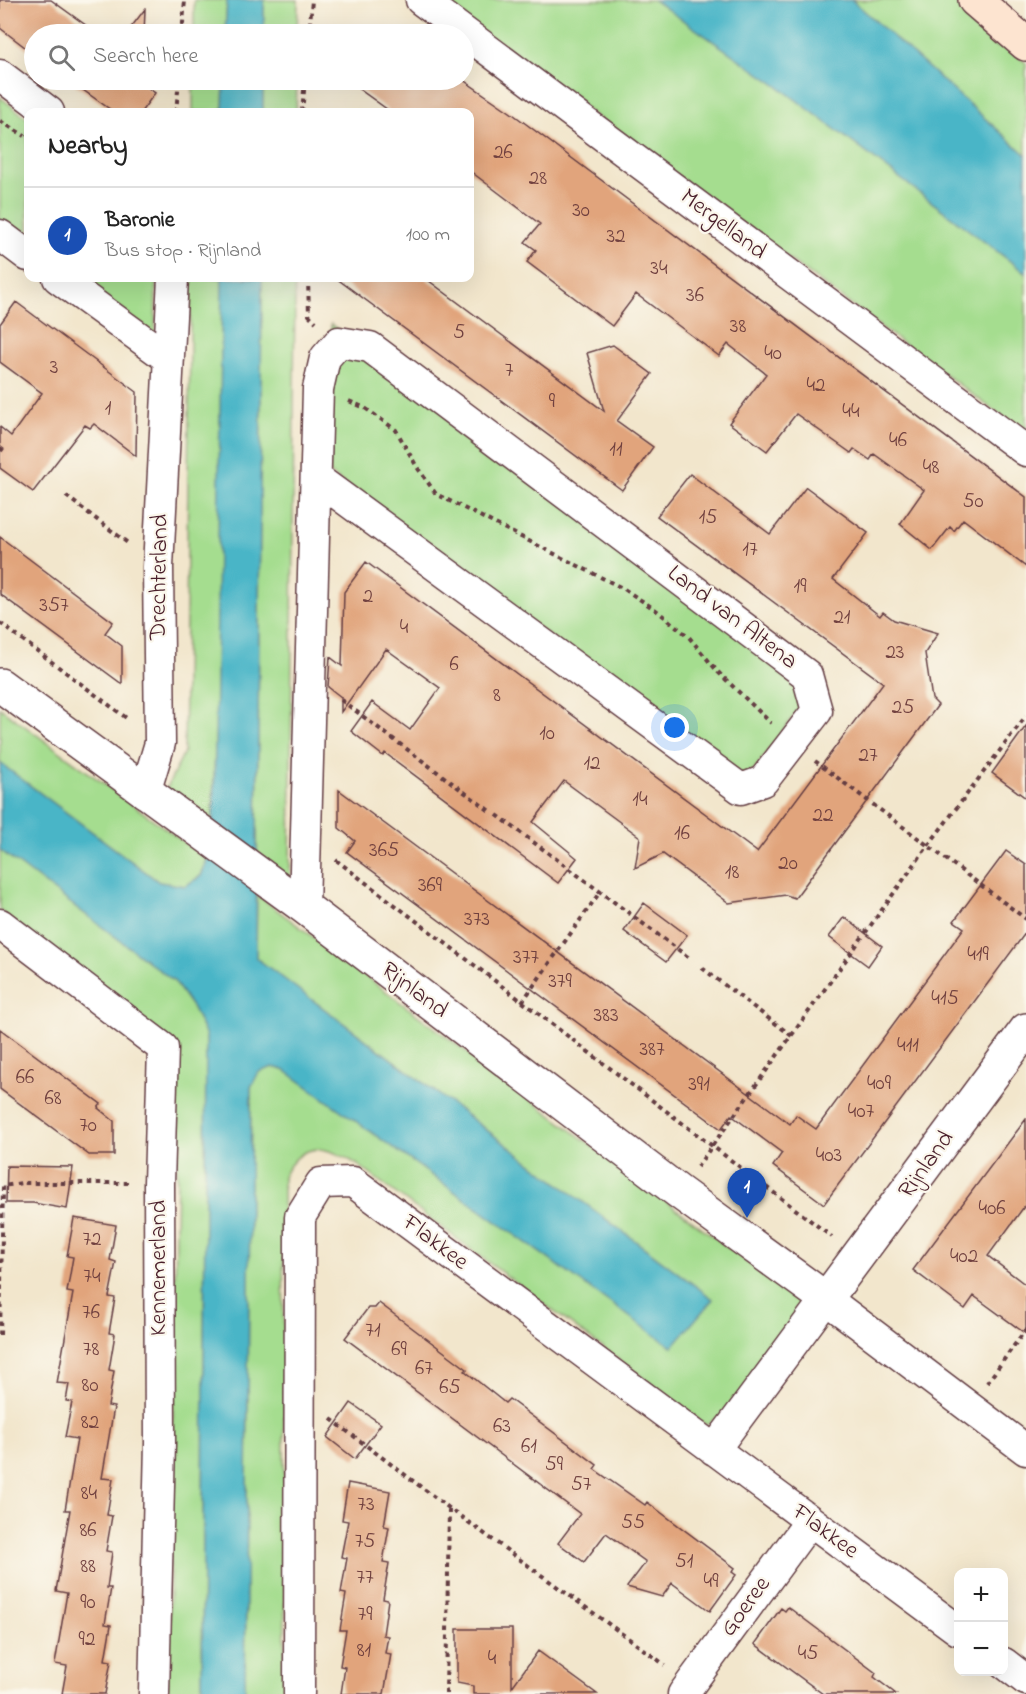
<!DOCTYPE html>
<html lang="en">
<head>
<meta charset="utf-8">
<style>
	:root { --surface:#fff; --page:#f2f2f2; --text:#222; --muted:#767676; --line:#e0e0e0; --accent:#d93025 }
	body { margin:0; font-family:"Indie Flower",sans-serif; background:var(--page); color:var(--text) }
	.controls { position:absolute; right:18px; bottom:18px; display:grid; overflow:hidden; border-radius:12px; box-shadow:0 6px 24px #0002 }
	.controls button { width:54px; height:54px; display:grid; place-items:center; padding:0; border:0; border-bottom:2px solid var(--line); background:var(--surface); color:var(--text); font:30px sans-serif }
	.you { position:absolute; left:675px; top:728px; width:21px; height:21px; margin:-15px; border:4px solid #fff; border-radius:50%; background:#1a73e8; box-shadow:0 0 0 9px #1a73e833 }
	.badge { display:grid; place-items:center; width:39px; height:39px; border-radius:50%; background:var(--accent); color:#fff; font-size:20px; font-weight:700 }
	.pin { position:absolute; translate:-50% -50px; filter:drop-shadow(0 2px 3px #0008) }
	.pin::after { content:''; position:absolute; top:32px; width:21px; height:18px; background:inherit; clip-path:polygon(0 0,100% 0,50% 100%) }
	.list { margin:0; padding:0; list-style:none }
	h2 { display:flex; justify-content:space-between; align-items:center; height:78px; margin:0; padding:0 24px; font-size:26px }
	h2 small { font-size:20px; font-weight:400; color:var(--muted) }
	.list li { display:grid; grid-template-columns:39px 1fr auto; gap:18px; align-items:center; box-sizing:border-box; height:96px; padding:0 24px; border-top:2px solid var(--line) }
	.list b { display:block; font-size:22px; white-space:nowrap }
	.list p { margin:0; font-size:20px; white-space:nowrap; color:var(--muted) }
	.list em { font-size:20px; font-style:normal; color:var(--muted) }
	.icon { flex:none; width:33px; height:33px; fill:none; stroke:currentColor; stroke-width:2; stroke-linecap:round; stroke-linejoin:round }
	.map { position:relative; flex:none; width:1026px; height:1694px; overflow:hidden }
	.search { position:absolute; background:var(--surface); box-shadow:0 6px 24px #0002; left:24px; top:24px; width:450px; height:66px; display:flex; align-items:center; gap:15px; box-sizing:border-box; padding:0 21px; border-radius:33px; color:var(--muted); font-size:22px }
	.panel { position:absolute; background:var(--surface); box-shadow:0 6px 24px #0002; left:24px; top:108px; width:450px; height:174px; border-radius:12px }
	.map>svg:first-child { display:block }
	.green { fill:#a5dd8f; stroke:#787e5d; stroke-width:1.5 }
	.water { fill:#4ab5c7; stroke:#4a6a79; stroke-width:1.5 }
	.building { fill:#e1a47c }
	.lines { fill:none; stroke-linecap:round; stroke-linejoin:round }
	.minor-casing { stroke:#633d43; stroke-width:33 }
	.tertiary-casing { stroke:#633d43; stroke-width:36 }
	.secondary-casing { stroke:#633d43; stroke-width:36 }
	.path { stroke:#633d43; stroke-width:4; stroke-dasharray:4.5 4.5; stroke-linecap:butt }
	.minor { stroke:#fff; stroke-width:30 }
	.tertiary { stroke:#fff; stroke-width:33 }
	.secondary { stroke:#fde4d0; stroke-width:33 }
	.labels { text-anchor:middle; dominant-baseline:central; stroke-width:4.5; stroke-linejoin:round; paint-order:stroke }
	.number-label { font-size:21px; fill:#70403f }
	.street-label { font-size:24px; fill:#4a1f2b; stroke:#fbf7ec }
</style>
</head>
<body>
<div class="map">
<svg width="1026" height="1694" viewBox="0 0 1026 1694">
	<rect width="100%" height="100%" fill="#fbf7ec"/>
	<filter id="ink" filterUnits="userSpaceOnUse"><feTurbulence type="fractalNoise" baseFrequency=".0167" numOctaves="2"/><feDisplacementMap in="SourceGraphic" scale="12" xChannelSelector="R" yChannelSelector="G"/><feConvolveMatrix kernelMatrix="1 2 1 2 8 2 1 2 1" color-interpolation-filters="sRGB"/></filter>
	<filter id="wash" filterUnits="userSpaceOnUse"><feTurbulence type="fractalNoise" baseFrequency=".008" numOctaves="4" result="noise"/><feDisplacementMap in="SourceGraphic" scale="24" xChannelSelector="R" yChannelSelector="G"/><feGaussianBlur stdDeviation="1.35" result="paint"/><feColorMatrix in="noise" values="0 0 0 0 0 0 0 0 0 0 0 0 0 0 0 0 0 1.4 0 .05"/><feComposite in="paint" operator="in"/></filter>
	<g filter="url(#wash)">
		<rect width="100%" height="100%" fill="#f2e6cc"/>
		<path class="green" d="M194,0H227L225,34H194Z
			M264,0H298L297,34H264Z
			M438,0H654L779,87L1026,273V434Z
			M852,0H952L1026,63V155Z
			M193,80H224L223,112H193Z
			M263,80H297L296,112H263Z
			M0,97L28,119V248L0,226Z
			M68,278H156L155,343Z
			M191,278H222L217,696L212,824L166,790L184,752Z
			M262,278H295L290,880L257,857Z
			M331,324L565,503L815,687L751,774L739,777L330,473Z
			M0,708L207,859L201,876L185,886L159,882L0,763Z
			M0,850L174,981L193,1008L206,1036L202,1694H168L178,1119L176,1076L0,910Z
			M257,895L805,1305L731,1408L706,1425L358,1165C327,1145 302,1139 283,1177L285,1694H245L251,1087L258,1071L273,1067L284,1070L713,1299L256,958Z"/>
		<path class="water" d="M227,0H264V34H225Z
			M654,0H852L1026,155V273L779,87Z
			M224,80H263V112H223Z
			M222,278H262L256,958L713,1299L672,1347L284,1070L273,1067L259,1072L251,1087L245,1694H202L206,1036L193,1008L174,981L0,850V763L159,882L185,886L201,876L209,855L214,809Z"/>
		<g id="blocks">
			<path class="building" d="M0,0H51L98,34H34V54L0,28Z
				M145,9L144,34H126Z
				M69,80H143L142,83L155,93L141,112H114Z
				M366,80H463L510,112L1026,497V567L963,519L954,531L950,527L932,550L900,524L924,490L874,454L870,460L854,449L851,453L796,414L767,451L729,423L766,374L728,344L719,356L636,294L612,326L527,262L536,250L525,242L540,224L470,171V112H391L359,89Z
				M336,278H425L604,411L587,353L613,345L652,374L617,421L653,447L622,490Z
				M16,302L137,392L136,456L94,424L90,428L85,425L33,492L0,468V427L11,436L42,393L0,362V324Z
				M690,474L770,534L806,487L868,533L833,579L880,616L883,612L894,620L938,633L925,653L932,699L938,705L795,898L786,895L729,903L663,854L635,868L640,837L564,781L533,822L577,858L558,883L385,753L383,756L351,731L372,702L410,730L440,688L386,649L341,712V697L328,687L330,657L342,666L344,592L366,562L757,852L883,683L657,516Z
				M0,537L113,622L105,633L122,646V684L0,594Z
				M1026,726V798L992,773Z
				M339,790L790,1124L796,1115L816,1129L964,928L954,921L1006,851L1026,865V932L824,1204L773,1166L782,1153L731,1115L721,1129L347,852L355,841L339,828Z
				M644,903L687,935L666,962L624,931Z
				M844,917L882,946L868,966L829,937Z
				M0,1029L101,1104L98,1108L114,1121V1155H89L0,1089Z
				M1026,1119V1204L988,1256L1026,1285V1334L974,1296L965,1309L913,1270Z
				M7,1166L73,1167L67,1209L33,1203H6Z
				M74,1218L116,1225L110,1260L116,1262L109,1297L115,1298L109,1333L115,1334L109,1370L114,1371L108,1406L114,1407L102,1478L113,1479L107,1515L112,1516L106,1551L112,1552L107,1588H111L105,1624L111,1625L105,1660L111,1661L105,1694H62L67,1666L55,1664L67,1593L56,1591L70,1510H65L77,1439L65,1437L72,1402L66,1401L69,1384L57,1383L73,1293L67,1292L73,1257L67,1256Z
				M379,1303L467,1369L465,1371L505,1403L509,1399L597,1465L594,1469L645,1505L647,1502L735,1568L732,1572L736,1575L710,1611L672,1583L662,1597L627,1587L646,1562L606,1533L584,1562L558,1543L580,1514L345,1338L368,1308H375Z
				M351,1403L381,1424L355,1459L327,1437Z
				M348,1483L390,1491L384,1526L389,1527L383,1562L389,1563L383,1599L388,1600L383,1635L388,1636L385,1653L391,1654L384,1694H341L345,1667L340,1666L346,1630H340L346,1594L341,1593L347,1558L341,1557L348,1521L342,1520Z
				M788,1607L876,1673L874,1677L896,1694H823L755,1644L781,1608L785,1611Z
				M457,1629H512V1687L538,1651L597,1694H473V1686L457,1683Z"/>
		</g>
	</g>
	<g filter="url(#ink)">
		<use href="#blocks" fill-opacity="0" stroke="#633d43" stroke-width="1.5"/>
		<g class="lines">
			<defs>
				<path id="minor" d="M421,0L1026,451
					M0,75L49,112
					M0,235L28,256
					M58,278L169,359
					M145,793L160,743L158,567L173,278
					M304,907L318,389L325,358L339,342L370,347L807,675L817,711L763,781L741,789L316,478
					M0,924L163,1048L159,1183L160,1443L154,1694
					M714,1450L826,1299L1026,1450
					M1004,1663L1026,1680
					M299,1694L300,1217L321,1183L353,1182L958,1630
					M683,1694L810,1521"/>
				<path id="tertiary" d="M0,685L304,907L679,1192L826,1299L1026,1030"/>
				<path id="secondary" d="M975,0L1026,44"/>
			</defs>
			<use href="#minor" class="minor-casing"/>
			<use href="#tertiary" class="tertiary-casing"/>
			<use href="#secondary" class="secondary-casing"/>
			<path class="path" d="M182,34L185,0
				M309,34L312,0
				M176,112L179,80
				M302,112L305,80
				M0,121L25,136
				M308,278L309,315L316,322
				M349,401L365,408L396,430L417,467L436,494L624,589L656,610L688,636L718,672L771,723
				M0,448L7,453
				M66,496L129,544
				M0,623L129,720
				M341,700L491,812
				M815,761L1026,919
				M497,815L692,960
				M336,860L832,1237
				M702,968L792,1036
				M522,1002L600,892
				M697,1167L927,847L1026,716
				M0,1335L3,1186L22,1183H128
				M987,1383L1026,1329
				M331,1419L449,1508L665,1665
				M446,1694L449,1509"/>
			<use href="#minor" class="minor"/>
			<use href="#tertiary" class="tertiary"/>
			<use href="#secondary" class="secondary"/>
		</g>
	</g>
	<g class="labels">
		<g class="number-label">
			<text x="503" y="153">26</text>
			<text x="538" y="179">28</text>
			<text x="581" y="211">30</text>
			<text x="616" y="237">32</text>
			<text x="659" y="269">34</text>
			<text x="695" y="296">36</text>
			<text x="738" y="327">38</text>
			<text x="459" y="333">5</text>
			<text x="773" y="354">40</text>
			<text x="54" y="368">3</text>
			<text x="509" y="371">7</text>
			<text x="816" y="386">42</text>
			<text x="552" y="402">9</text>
			<text x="108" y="409">1</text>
			<text x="851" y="412">44</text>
			<text x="898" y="441">46</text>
			<text x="616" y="450">11</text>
			<text x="931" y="468">48</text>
			<text x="973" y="502">50</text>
			<text x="708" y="518">15</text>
			<text x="750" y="550">17</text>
			<text x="800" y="587">19</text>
			<text x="368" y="597">2</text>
			<text x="54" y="606">357</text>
			<text x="842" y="618">21</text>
			<text x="404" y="628">4</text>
			<text x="895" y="653">23</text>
			<text x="454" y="665">6</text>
			<text x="497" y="696">8</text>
			<text x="903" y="708">25</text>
			<text x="547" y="734">10</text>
			<text x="868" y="756">27</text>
			<text x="592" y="764">12</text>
			<text x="640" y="800">14</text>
			<text x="823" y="816">22</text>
			<text x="682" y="834">16</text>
			<text x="384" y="851">365</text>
			<text x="788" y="864">20</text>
			<text x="732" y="873">18</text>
			<text x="430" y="886">369</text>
			<text x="477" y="920">373</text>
			<text x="978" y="955">419</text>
			<text x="526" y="958">377</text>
			<text x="560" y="982">379</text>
			<text x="945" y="999">415</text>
			<text x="606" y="1016">383</text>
			<text x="908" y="1046">411</text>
			<text x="652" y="1050">387</text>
			<text x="25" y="1078">66</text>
			<text x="879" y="1084">409</text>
			<text x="699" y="1085">391</text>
			<text x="53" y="1099">68</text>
			<text x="861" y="1112">407</text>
			<text x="88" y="1126">70</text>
			<text x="829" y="1156">403</text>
			<text x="992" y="1209">406</text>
			<text x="92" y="1240">72</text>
			<text x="964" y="1257">402</text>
			<text x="92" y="1277">74</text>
			<text x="91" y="1313">76</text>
			<text x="373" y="1331">71</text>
			<text x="91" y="1350">78</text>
			<text x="399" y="1350">69</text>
			<text x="424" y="1369">67</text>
			<text x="90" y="1386">80</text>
			<text x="450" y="1388">65</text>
			<text x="90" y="1423">82</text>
			<text x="502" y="1427">63</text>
			<text x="529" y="1447">61</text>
			<text x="554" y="1465">59</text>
			<text x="581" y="1485">57</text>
			<text x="89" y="1494">84</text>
			<text x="366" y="1505">73</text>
			<text x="633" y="1523">55</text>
			<text x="88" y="1531">86</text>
			<text x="365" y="1542">75</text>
			<text x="684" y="1562">51</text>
			<text x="88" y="1567">88</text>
			<text x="365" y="1578">77</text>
			<text x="711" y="1582">49</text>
			<text x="88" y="1603">90</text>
			<text x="365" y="1615">79</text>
			<text x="87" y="1640">92</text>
			<text x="364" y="1651">81</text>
			<text x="808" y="1654">45</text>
			<text x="492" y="1659">4</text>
		</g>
		<g class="street-label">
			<text transform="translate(723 225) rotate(37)">Mergelland</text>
			<text transform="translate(160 577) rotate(-89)">Drechterland</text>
			<text transform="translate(732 618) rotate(37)">Land van Altena</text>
			<text transform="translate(414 991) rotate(37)">Rijnland</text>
			<text transform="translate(927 1165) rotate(-54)">Rijnland</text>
			<text transform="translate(435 1243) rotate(37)">Flakkee</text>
			<text transform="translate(159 1268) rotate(-90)">Kennemerland</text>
			<text transform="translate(825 1532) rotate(36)">Flakkee</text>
			<text transform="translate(746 1607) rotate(-54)">Goeree</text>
		</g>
	</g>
</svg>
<div class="controls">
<button>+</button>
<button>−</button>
</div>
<div class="you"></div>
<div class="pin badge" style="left:747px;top:1218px;background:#1a4fb4">1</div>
<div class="search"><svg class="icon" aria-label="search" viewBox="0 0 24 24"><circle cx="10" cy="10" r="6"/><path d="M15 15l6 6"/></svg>Search here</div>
<section class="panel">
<h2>Nearby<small></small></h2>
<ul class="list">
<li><span class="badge" style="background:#1a4fb4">1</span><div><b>Baronie</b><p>Bus stop · Rijnland</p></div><em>100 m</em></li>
</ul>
</section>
</div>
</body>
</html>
